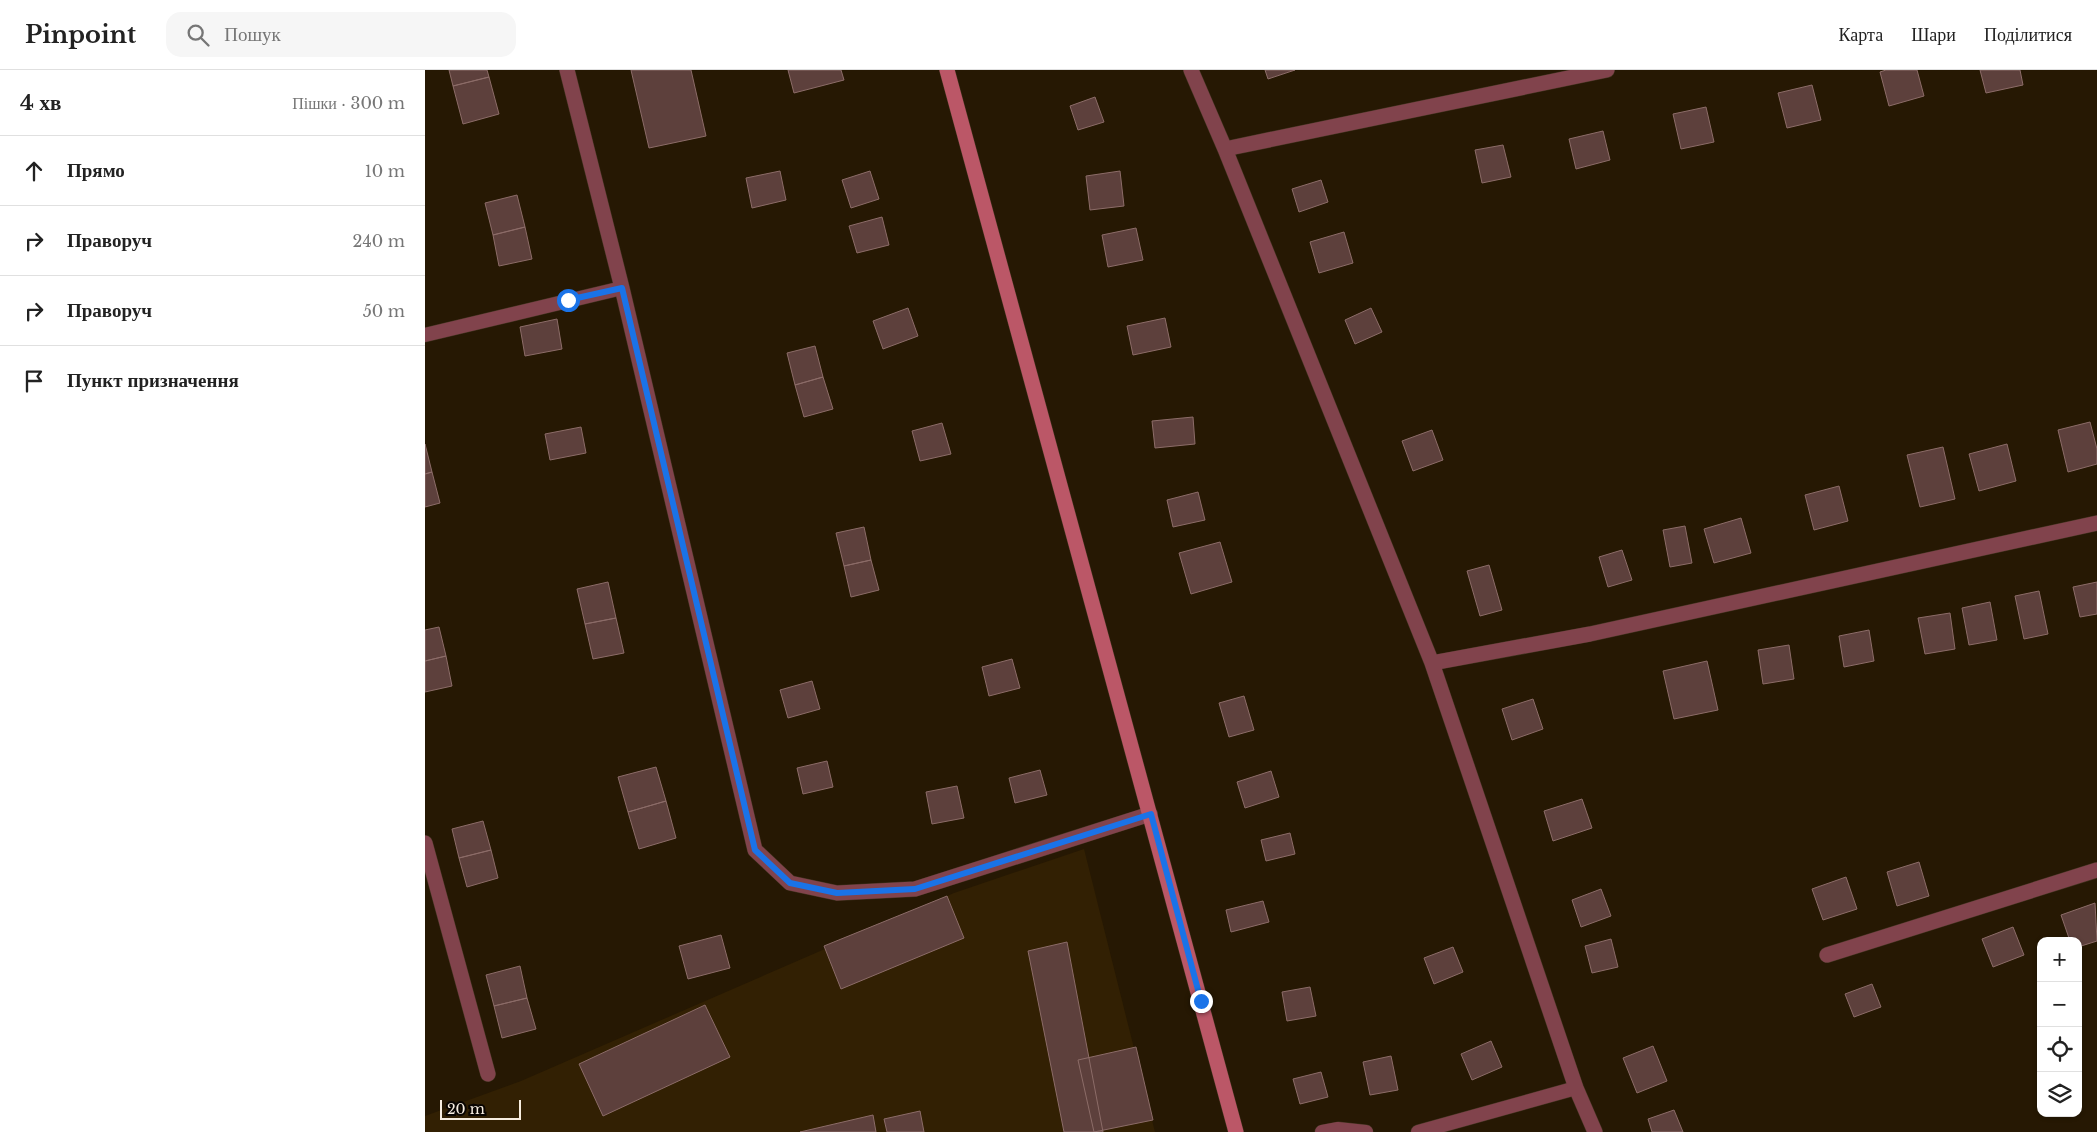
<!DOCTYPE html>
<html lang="uk">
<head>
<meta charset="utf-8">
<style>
	:root { --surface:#fff; --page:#f6f6f6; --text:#222; --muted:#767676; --line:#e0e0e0 }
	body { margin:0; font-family:"Libre Baskerville",serif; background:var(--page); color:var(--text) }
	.controls { position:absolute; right:15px; bottom:15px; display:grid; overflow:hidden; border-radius:10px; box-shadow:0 1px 4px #0004 }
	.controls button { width:45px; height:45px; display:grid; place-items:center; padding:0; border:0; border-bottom:1px solid var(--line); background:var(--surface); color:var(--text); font:25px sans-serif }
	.scale { position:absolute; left:15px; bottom:12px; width:81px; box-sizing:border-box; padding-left:5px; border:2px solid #f7ede0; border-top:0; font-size:14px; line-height:18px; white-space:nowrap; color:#f7ede0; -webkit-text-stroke:4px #0a0501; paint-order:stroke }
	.stop { position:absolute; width:15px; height:15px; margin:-11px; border:4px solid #1a73e8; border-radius:50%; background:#fff }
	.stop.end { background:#1a73e8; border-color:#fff; box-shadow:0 1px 5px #0008 }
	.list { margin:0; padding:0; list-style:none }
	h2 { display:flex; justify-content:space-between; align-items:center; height:65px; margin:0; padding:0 20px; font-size:21px }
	h2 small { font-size:16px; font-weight:400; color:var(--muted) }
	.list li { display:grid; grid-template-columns:32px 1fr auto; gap:15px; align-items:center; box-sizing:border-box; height:70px; padding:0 20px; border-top:1px solid var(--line) }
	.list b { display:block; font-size:19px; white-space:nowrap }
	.list em { font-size:16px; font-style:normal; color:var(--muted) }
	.icon { flex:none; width:28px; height:28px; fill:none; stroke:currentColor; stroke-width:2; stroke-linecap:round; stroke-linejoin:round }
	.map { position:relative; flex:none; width:1672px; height:1062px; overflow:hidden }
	header { display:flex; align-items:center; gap:30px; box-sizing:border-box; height:70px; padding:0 25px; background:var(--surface); border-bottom:1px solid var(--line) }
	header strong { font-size:24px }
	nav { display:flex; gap:28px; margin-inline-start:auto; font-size:18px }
	.search { width:350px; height:45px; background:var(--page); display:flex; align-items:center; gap:12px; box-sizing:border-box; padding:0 18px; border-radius:15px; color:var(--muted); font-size:19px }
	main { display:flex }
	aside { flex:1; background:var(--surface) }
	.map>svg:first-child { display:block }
	.built { fill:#322003 }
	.building { fill:#5d403c; stroke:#8c6c68 }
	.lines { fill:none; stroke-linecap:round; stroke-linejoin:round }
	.lane-casing { stroke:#3f321e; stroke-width:15 }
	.street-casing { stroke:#3f321e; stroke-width:16 }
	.secondary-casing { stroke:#3f321e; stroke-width:16 }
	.lane { stroke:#81434c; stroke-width:14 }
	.street { stroke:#81434c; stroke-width:15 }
	.secondary { stroke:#bb5767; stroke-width:15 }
	.route { stroke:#1a73e8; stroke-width:6 }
</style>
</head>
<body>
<header>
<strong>Pinpoint</strong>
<div class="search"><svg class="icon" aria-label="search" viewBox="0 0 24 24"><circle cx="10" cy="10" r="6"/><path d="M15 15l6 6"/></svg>Пошук</div>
<nav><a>Карта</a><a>Шари</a><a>Поділитися</a></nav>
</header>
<main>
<aside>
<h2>4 хв<small>Пішки · 300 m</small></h2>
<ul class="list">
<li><svg class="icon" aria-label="ahead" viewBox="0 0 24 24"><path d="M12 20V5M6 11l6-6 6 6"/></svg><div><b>Прямо</b></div><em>10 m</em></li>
<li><svg class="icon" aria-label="right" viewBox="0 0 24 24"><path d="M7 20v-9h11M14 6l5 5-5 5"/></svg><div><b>Праворуч</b></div><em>240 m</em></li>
<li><svg class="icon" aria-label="right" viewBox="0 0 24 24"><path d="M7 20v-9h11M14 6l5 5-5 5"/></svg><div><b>Праворуч</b></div><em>50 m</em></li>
<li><svg class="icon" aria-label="arrive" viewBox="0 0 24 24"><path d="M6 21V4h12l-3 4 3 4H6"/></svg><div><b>Пункт призначення</b></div></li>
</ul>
</aside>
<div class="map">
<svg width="1672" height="1062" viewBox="0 0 1672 1062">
	<rect width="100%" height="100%" fill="#261803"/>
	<path class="built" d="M659,779L730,1062H0V1046L96,1011L529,823Z"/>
	<path class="building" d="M24,0H62L64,7L28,16Z
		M206,0H266L281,66L224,78Z
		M363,0H416L419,10L369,23Z
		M840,0H870L843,9Z
		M1461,0H1492L1499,26L1464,36L1455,2Z
		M1555,0H1595L1598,15L1561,23Z
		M64,7L74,44L38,54L28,16Z
		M1387,15L1396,50L1362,58L1353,23Z
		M670,27L679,52L653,60L645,36Z
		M1281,37L1289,72L1256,79L1248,44Z
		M1178,61L1185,90L1151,99L1144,69Z
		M1078,75L1086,107L1057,113L1050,80Z
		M355,101L361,130L327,138L321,108Z
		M445,101L454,129L426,138L417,110Z
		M695,101L699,136L665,140L661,106Z
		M896,110L903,132L874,142L867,119Z
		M92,125L100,157L68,165L60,133Z
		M457,147L464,175L432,183L424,156Z
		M100,157L107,189L74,196L68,165Z
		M711,158L718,190L683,197L677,165Z
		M919,162L928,193L894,203L885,172Z
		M483,238L493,266L458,279L448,251Z
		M946,238L957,262L930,274L920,250Z
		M740,248L746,277L708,285L702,256Z
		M132,249L137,279L100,286L95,257Z
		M390,276L398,307L370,315L362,283Z
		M398,307L408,339L379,347L370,315Z
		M768,347L770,374L730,378L727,351Z
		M1665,352L1672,379V394L1643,402L1633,360Z
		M517,353L526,384L495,391L487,361Z
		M156,357L161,383L125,390L120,364Z
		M1007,360L1018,390L988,401L977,371Z
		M0,374L7,402L0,404Z
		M1582,374L1591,411L1554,421L1544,384Z
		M1518,377L1530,429L1495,437L1482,385Z
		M7,402L15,433L0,437V404Z
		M1414,416L1423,451L1389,460L1380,425Z
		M773,422L780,450L748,457L742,430Z
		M1316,448L1326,483L1289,493L1279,459Z
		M1260,456L1267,493L1245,497L1238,460Z
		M439,457L446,490L419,496L411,463Z
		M795,472L807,512L766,524L754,483Z
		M1197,480L1207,510L1183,517L1174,487Z
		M446,490L454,520L426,527L419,496Z
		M1064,495L1077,540L1055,546L1042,501Z
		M183,512L191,548L160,554L152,519Z
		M1672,512V544L1655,547L1648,517Z
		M1614,521L1623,564L1599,569L1590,526Z
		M1565,532L1572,570L1544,575L1537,538Z
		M1525,543L1530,579L1500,584L1493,548Z
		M191,548L199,583L168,589L160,554Z
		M14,557L21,586L0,591V560Z
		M1444,560L1449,591L1419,597L1414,566Z
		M1364,575L1369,609L1338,614L1333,580Z
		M21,586L27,616L0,622V591Z
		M587,589L595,618L564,626L557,597Z
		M1282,591L1293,640L1249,649L1238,601Z
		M387,611L395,639L363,648L355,620Z
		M819,626L829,660L804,667L794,633Z
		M1108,629L1118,659L1087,670L1077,639Z
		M402,691L408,717L378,724L372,698Z
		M231,697L241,731L203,742L193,707Z
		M615,700L622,725L590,733L584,708Z
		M846,701L854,727L820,738L812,712Z
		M532,716L539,748L507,754L501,722Z
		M1157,729L1167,758L1128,771L1119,741Z
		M241,731L251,768L214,779L203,742Z
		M58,751L66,780L34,788L27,759Z
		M865,763L870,784L841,791L836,770Z
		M66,780L73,808L42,817L34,788Z
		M1494,792L1504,826L1472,836L1462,802Z
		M1421,807L1432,839L1398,850L1387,819Z
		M1176,819L1186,846L1156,857L1147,830Z
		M522,826L539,868L416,919L399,876Z
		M838,831L844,852L806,862L801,840Z
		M1670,833L1672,871L1653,877V871H1645L1636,845Z
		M1588,857L1599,885L1568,897L1557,869Z
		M296,865L305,898L263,909L254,876Z
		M1186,869L1193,897L1167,903L1160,876Z
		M642,872L678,1062H639L603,881Z
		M1028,877L1038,902L1009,914L999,888Z
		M95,896L102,928L69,936L61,905Z
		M1447,914L1456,937L1429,947L1420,924Z
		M885,917L891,946L862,951L857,922Z
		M102,928L111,959L77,968L69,936Z
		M280,935L305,987L178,1046L154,994Z
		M1066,971L1077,997L1047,1010L1036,984Z
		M1228,976L1242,1011L1212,1023L1198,988Z
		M711,977L728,1050L669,1062L653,990Z
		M966,986L973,1020L945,1025L938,992Z
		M896,1002L903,1027L875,1034L868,1009Z
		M1249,1040L1258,1062H1227L1223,1049Z
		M495,1041L499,1062H462L459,1049Z
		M448,1045L451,1062H375Z"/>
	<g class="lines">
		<defs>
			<path id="lane" d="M0,265L197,218
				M897,1062L913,1059L941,1062
				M993,1062L1151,1018"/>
			<path id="street" d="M142,0L197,218L330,780L365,813L412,823L490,819L725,744
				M766,0L800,79L1007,593L1151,1018L1170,1062
				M800,79L1182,0
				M1007,593L1165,564L1672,453
				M0,773L63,1004
				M1402,885L1672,800"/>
			<path id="secondary" d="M522,0L811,1062"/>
		</defs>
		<use href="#lane" class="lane-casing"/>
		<use href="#street" class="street-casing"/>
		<use href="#secondary" class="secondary-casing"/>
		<use href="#lane" class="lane"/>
		<use href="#street" class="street"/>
		<use href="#secondary" class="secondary"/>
	</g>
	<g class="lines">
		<path class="route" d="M143,230L197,218L330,780L365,813L412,823L490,819L726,744L776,931"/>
	</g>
</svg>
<div class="controls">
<button>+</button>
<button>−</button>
<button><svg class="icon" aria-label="locate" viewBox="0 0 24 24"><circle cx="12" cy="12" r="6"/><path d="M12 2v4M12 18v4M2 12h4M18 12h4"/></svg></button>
<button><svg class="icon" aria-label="layers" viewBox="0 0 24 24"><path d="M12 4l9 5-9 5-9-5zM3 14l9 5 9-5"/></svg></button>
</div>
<div class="scale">20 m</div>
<div class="stop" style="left:143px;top:230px"></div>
<div class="stop end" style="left:776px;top:931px"></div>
</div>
</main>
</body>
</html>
